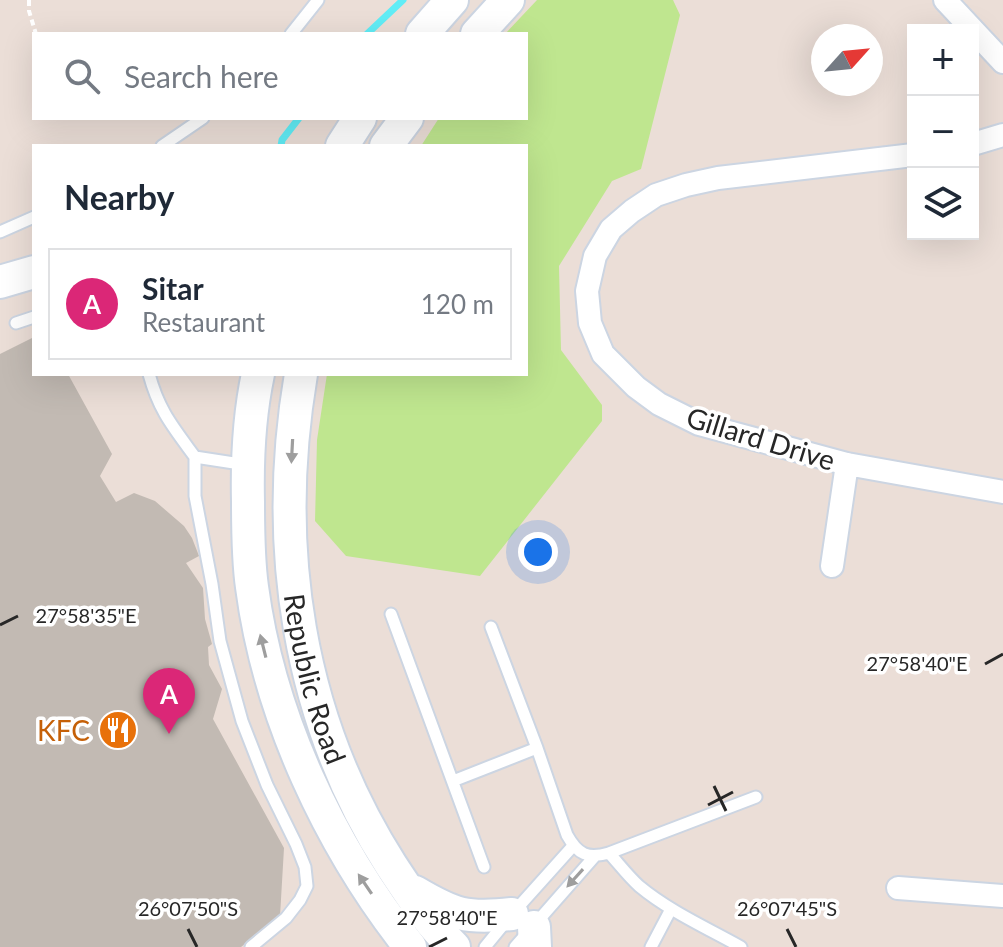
<!DOCTYPE html>
<html lang="en">
<head>
<meta charset="utf-8">
<style>
	:root { --surface:#fff; --page:#f2f2f3; --text:#1f2937; --muted:#747a83; --line:#e0e1e3; --accent:#db2777 }
	body { margin:0; font-family:Lato,sans-serif; background:var(--page); color:var(--text) }
	.controls { position:absolute; right:24px; top:24px; display:grid; overflow:hidden; border-radius:0px; box-shadow:0 8px 32px #0002 }
	.controls button { width:72px; height:72px; display:grid; place-items:center; padding:0; border:0; border-bottom:2px solid var(--line); background:var(--surface); color:var(--text); font:40px sans-serif }
	.compass { position:absolute; left:811px; top:24px; width:72px; height:72px; border-radius:50%; background:var(--surface); box-shadow:0 8px 32px #0002; rotate:63deg }
	.you { position:absolute; left:538px; top:552px; width:28px; height:28px; margin:-20px; border:6px solid #fff; border-radius:50%; background:#1a73e8; box-shadow:0 0 0 12px #1a73e833 }
	.badge { display:grid; place-items:center; width:52px; height:52px; border-radius:50%; background:var(--accent); color:#fff; font-size:26px; font-weight:700 }
	.pin { position:absolute; translate:-50% -66px; filter:drop-shadow(0 2px 4px #0008) }
	.pin::after { content:''; position:absolute; top:42px; width:28px; height:24px; background:inherit; clip-path:polygon(0 0,100% 0,50% 100%) }
	.list { margin:0; padding:0; list-style:none }
	h2 { display:flex; justify-content:space-between; align-items:center; height:104px; margin:0; padding:0 32px; font-size:34px }
	h2 small { font-size:26px; font-weight:400; color:var(--muted) }
	.list li { display:grid; grid-template-columns:52px 1fr auto; gap:24px; align-items:center; box-sizing:border-box; height:112px; margin:0 16px 16px; padding:0 16px; border:2px solid var(--line); border-radius:0px }
	.list b { display:block; font-size:30px; white-space:nowrap }
	.list p { margin:0; font-size:26px; white-space:nowrap; color:var(--muted) }
	.list em { font-size:26px; font-style:normal; color:var(--muted) }
	.icon { flex:none; width:44px; height:44px; fill:none; stroke:currentColor; stroke-width:2; stroke-linecap:round; stroke-linejoin:round }
	.map { position:relative; flex:none; width:1003px; height:947px; overflow:hidden }
	.search { position:absolute; background:var(--surface); box-shadow:0 8px 32px #0002; left:32px; top:32px; width:496px; height:88px; display:flex; align-items:center; gap:20px; box-sizing:border-box; padding:0 28px; border-radius:0px; color:var(--muted); font-size:30px }
	.panel { position:absolute; background:var(--surface); box-shadow:0 8px 32px #0002; left:32px; top:144px; width:496px; height:232px; border-radius:0px }
	.map>svg:first-child { display:block }
	.green { fill:#bfe68f }
	.lines { fill:none; stroke-linecap:round; stroke-linejoin:round }
	.stream { stroke:#61edf6; stroke-width:7 }
	.building { fill:#c2bab3 }
	.lane-casing { stroke:#ccd5e2; stroke-width:15 }
	.street-casing { stroke:#ccd5e2; stroke-width:26 }
	.secondary-casing { stroke:#ccd5e2; stroke-width:36 }
	.path { stroke:#fff; stroke-width:4; stroke-dasharray:6 4; stroke-linecap:butt }
	.lane { stroke:#fff; stroke-width:11 }
	.street { stroke:#fff; stroke-width:22 }
	.secondary { stroke:#fff; stroke-width:32 }
	.oneway { fill:#9e9e9e }
	.ticks { fill:none; stroke:#272727; stroke-width:3 }
	.labels { text-anchor:middle; dominant-baseline:central; stroke-width:7; stroke-linejoin:round; paint-order:stroke }
	.street-label { font-size:28px; fill:#272727; stroke:#fff }
	.food-label { font-size:28px; fill:#c56008; stroke:#fff; text-anchor:end }
	.ticks-label { font-size:20px; text-anchor:middle; fill:#272727; stroke:#fff; stroke-width:7; stroke-linejoin:round; paint-order:stroke }
</style>
</head>
<body>
<div class="map">
<svg width="1003" height="947" viewBox="0 0 1003 947">
	<rect width="100%" height="100%" fill="#ebded7"/>
	<path class="green" d="M537,0H673L680,15L641,169L612,181L559,266L561,350L602,405V421L480,576L346,556L315,521L317,440L327,374H526V146H421L439,118H526V34H505Z"/>
	<g class="lines">
		<path class="stream" d="M367,34L403,0
			M281,146L282,140L299,118"/>
	</g>
	<path class="building" d="M34,337V374H68L112,454L100,476L116,502L134,493L155,501L184,526L192,538L199,556L186,563L203,588L205,619L212,644L208,647L209,665L222,689L213,719L284,848L280,916L241,947H0V354Z"/>
	<g class="lines">
		<defs>
			<path id="lane" d="M291,34L318,0
				M162,146L203,118
				M0,232L34,217
				M16,323L34,317
				M149,374C159,411 173,427 195,457
				M247,465L195,457V496L212,584L220,641L242,721L267,785L296,844L305,867L307,886L300,900L286,918L251,947
				M391,614L484,867
				M491,627L537,748L567,835C578,855 588,859 609,853L756,797
				M453,781L537,748
				M609,853C619,864 628,876 639,886C669,911 707,928 741,947
				M485,947L512,914L573,846
				M515,947L594,857
				M651,947L671,909"/>
			<path id="street" d="M945,0L1003,62
				M973,144L1003,135
				M913,155L718,178L686,185L656,195L632,211L611,229L595,256L587,291L590,323L603,354L636,387L659,404L699,424L847,464L1003,492
				M832,566L847,464
				M898,888L1003,896"/>
			<g id="secondary">
				<path d="M422,34L452,0"/>
				<path d="M477,34L508,0"/>
				<path d="M342,146L360,118"/>
				<path d="M386,146L407,118"/>
				<path d="M0,282L34,272"/>
				<path d="M258,374C249,416 247,459 248,502C248,530 248,559 252,587C269,716 330,846 410,947"/>
				<path id="s1" d="M301,374C272,545 297,718 391,865C410,894 429,923 454,947"/>
				<path d="M415,892C454,915 466,919 512,914"/>
				<path d="M534,927L535,947"/>
			</g>
		</defs>
		<use href="#lane" class="lane-casing"/>
		<use href="#street" class="street-casing"/>
		<use href="#secondary" class="secondary-casing"/>
		<path class="path" d="M29,0V11L36,34"/>
		<use href="#lane" class="lane"/>
		<use href="#street" class="street"/>
		<use href="#secondary" class="secondary"/>
	</g>
	<defs><path id="oneway-solid" d="M-6-.8H1V-3.2L6.5 0L1 3.2V.8H-6Z" transform="scale(2)"/></defs>
	<g class="oneway">
		<use href="#oneway-solid" transform="translate(292 451) rotate(93)"/>
		<use href="#oneway-solid" transform="translate(263 646) rotate(-104)"/>
		<use href="#oneway-solid" transform="translate(575 878) rotate(132)"/>
		<use href="#oneway-solid" transform="translate(365 884) rotate(-124)"/>
	</g>
	<path class="ticks" d="M0,625L18,616M985,664L1003,654M714,786L726,811M708,805L733,792M188,929L197,947M787,929L796,947M429,947L447,938"/>
	<defs>
		<symbol id="restaurant-disc" viewBox="-11 -11 22 22"><circle r="9.5" fill="#e8710a" stroke="#fff"/><path d="M-5-6h1v4h1v-4h1v4h1v-4h1v5L-1.5 .5V6h-2V.5L-5-1ZM5-6V6H3V1.5H1.5Q1.5-4 5-6Z" fill="#fff"/></symbol>
	</defs>
	<g fill-rule="evenodd">
		<use href="#restaurant-disc" x="96" y="708" width="44" height="44"/>
	</g>
	<g class="labels">
		<g class="street-label">
			<text transform="translate(761 438) rotate(17)">Gillard Drive</text>
			<text stroke="none"><textPath href="#s1" startOffset="308">Republic Road</textPath></text>
		</g>
		<g class="food-label">
			<text x="90" y="730">KFC</text>
		</g>
	</g>
	<g class="ticks-label">
		<text x="86" y="623">27°58'35"E</text>
		<text x="917" y="671">27°58'40"E</text>
		<text x="188" y="916">26°07'50"S</text>
		<text x="787" y="916">26°07'45"S</text>
		<text x="447" y="925">27°58'40"E</text>
	</g>
</svg>
<div class="controls">
<button>+</button>
<button>−</button>
<button><svg class="icon" aria-label="layers" viewBox="0 0 24 24"><path d="M12 4l9 5-9 5-9-5zM3 14l9 5 9-5"/></svg></button>
</div>
<svg class="compass" viewBox="-18 -18 36 36"><path d="M0-13l5 13h-10z" fill="#e53935"/><path d="M0 13l5-13h-10z" fill="#747a83"/></svg>
<div class="you"></div>
<div class="pin badge" style="left:169px;top:734px">A</div>
<div class="search"><svg class="icon" aria-label="search" viewBox="0 0 24 24"><circle cx="10" cy="10" r="6"/><path d="M15 15l6 6"/></svg>Search here</div>
<section class="panel">
<h2>Nearby<small></small></h2>
<ul class="list">
<li><span class="badge">A</span><div><b>Sitar</b><p>Restaurant</p></div><em>120 m</em></li>
</ul>
</section>
</div>
</body>
</html>
